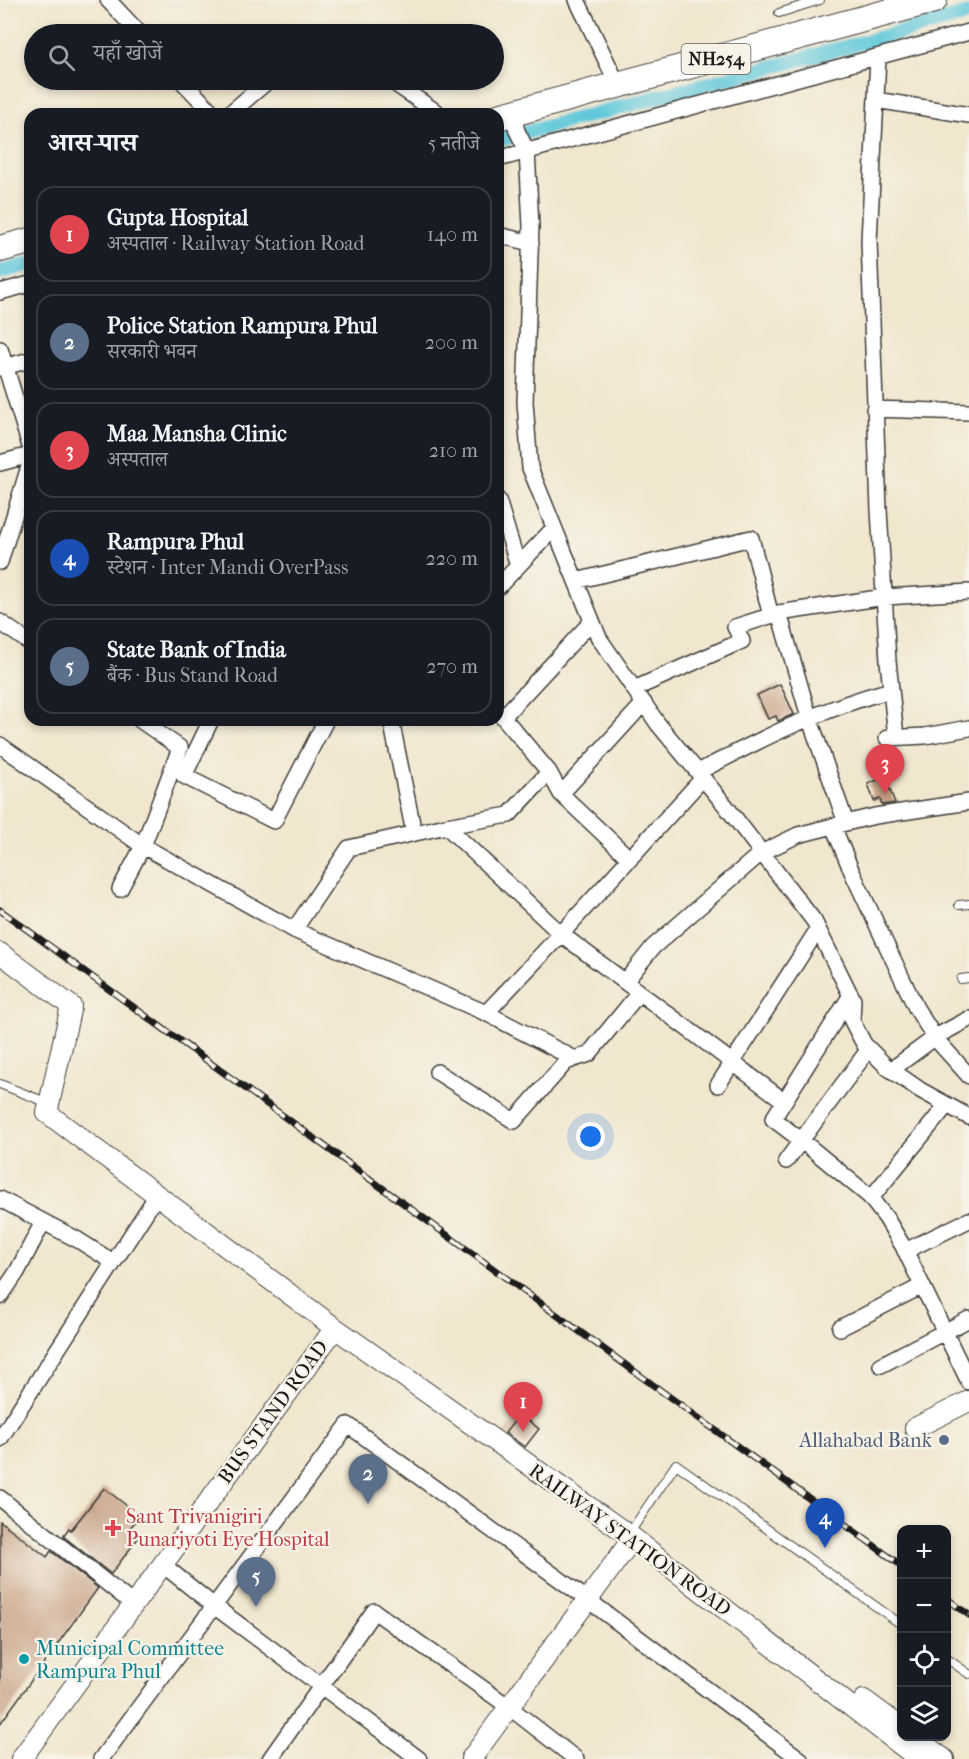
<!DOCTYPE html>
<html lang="hi">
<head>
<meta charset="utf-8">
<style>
	:root { --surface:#171b24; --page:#20242c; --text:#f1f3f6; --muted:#9ea1a6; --line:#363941; --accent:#0b8043 }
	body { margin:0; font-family:"IM FELL French Canon","Noto Serif Devanagari",serif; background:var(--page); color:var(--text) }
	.controls { position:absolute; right:18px; bottom:18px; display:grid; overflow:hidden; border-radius:12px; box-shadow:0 3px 9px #0003 }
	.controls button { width:54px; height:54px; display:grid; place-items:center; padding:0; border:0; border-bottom:2px solid var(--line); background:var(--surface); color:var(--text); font:30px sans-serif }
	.you { position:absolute; left:591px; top:1137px; width:21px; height:21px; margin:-15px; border:4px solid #fff; border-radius:50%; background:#1a73e8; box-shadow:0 0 0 9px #1a73e833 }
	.badge { display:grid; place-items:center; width:39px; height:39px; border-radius:50%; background:var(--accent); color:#fff; font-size:20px; font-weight:700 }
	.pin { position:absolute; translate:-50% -50px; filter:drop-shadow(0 2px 3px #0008) }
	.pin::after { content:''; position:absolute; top:32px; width:21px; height:18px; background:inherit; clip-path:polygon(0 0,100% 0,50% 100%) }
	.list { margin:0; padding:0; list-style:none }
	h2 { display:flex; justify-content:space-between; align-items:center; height:78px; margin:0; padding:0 24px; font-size:26px }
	h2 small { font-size:20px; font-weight:400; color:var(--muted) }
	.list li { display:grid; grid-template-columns:39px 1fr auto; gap:18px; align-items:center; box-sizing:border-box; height:96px; margin:0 12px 12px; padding:0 12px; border:2px solid var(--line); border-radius:18px }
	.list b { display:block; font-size:22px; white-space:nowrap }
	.list p { margin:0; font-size:20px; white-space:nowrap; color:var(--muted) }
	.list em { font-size:20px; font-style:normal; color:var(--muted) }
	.icon { flex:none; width:33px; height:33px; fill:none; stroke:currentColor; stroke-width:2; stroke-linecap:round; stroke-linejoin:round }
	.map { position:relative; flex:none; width:969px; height:1759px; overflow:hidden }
	.search { position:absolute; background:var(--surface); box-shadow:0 3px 9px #0003; left:24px; top:24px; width:480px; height:66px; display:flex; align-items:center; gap:15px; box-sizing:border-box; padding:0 21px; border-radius:33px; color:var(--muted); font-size:22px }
	.panel { position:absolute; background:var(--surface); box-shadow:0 3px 9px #0003; left:24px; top:108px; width:480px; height:618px; border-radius:18px }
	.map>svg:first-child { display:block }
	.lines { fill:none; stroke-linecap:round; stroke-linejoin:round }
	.canal { stroke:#5fc8da; stroke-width:15 }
	.building { fill:#c69f83 }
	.service-casing { stroke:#3c3a37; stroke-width:10 }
	.minor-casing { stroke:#3c3a37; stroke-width:18 }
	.tertiary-casing { stroke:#3c3a37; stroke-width:22 }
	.trunk-casing { stroke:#3c3a37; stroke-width:28 }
	.service { stroke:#fff; stroke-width:8 }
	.minor { stroke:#fff; stroke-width:15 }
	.tertiary { stroke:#fff; stroke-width:20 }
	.trunk { stroke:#fff; stroke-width:26 }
	.rail-casing { stroke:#1c1c1c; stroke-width:7 }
	.rail { stroke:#f7f3e8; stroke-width:4.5; stroke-dasharray:14; stroke-linecap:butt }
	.service-dot { fill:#5c6f8a; stroke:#f7f3e8; stroke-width:2 }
	.health-dot { fill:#e0444e; stroke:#f7f3e8; stroke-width:2 }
	.culture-dot { fill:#0f9aa8; stroke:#f7f3e8; stroke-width:2 }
	.labels { text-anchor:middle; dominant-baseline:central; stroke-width:4.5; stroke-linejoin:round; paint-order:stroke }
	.shield { fill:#f7f3e8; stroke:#5e5c59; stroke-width:1.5 }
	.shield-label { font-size:18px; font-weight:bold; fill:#1c1c1c }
	.street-label { font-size:20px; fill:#1c1c1c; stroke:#f7f3e8 }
	.service-label { font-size:20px; fill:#4e5e75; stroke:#f7f3e8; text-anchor:end }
	.health-label { font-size:20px; fill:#be3a42; stroke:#f7f3e8; text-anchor:start }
	.culture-label { font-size:20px; fill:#0d838f; stroke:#f7f3e8; text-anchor:start }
</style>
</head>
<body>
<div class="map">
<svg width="969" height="1759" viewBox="0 0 969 1759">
	<rect width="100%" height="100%" fill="#f7f3e8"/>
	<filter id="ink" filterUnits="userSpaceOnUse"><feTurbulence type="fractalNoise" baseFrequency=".0167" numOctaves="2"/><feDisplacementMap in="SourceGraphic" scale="12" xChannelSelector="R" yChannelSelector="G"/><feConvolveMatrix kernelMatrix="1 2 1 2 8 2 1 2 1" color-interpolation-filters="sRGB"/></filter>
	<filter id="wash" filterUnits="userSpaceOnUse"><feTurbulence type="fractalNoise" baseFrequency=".008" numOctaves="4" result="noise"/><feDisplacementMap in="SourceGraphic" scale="24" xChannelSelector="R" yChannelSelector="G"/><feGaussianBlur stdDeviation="1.35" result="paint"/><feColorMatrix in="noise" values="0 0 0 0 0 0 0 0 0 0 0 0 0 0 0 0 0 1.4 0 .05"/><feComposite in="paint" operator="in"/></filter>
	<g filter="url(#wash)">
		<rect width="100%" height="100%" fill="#f1e6ce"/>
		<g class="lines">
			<path class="canal" d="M498,140L969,14
				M0,272L30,264"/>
		</g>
		<g id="blocks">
			<path class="building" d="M780,684L794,714L778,721L776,716L768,719L757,695Z
				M885,777L895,803L882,805L880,799L874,801L868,784Z
				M520,1414L539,1429L525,1447L505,1433Z
				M104,1488L140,1516L129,1529L139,1537L111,1574L63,1536L69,1528L71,1530Z
				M0,1521L47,1557L51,1551L98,1588L0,1724Z"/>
		</g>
	</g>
	<g filter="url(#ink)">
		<use href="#blocks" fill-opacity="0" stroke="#3c3a37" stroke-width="1.5"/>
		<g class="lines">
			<defs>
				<path id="service" d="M779,13L820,0
					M959,905L969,904
					M961,979L969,978
					M0,1084L48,1103
					M629,1534L676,1464L902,1625
					M946,1658L969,1674"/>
				<path id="minor" d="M108,0L140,34
					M577,0L618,85
					M322,34H325
					M878,57L869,241L879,510L888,661L896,737
					M181,80L214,114
					M390,80L439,114
					M876,100L969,115
					M229,114L269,80
					M513,114L517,131L527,151L531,226L525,402L530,468L599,638L658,724L725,805L814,921L853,1000L852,1021L864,1044L887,1067L920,1090L969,1117
					M498,159L969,32
					M498,235L531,243
					M0,292L30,284
					M0,349L30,446
					M0,368L30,360
					M874,409L969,412
					M0,463L30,455
					M498,500L518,566
					M0,562L30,463
					M576,581L751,538L771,616
					M498,587L554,528
					M779,613L809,717L846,823
					M0,622L30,643
					M634,689L742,641L735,627L779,613L885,597L969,592
					M498,711L549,772L561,794L630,859
					M503,717L592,621
					M211,720L184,776L274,821L326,720
					M391,720L414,833
					M887,738L925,736L969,728
					M0,745L143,846L294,930L486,1013L573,1058
					M549,772L509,815L446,826L561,934L784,1101
					M698,772C761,739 822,708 891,690
					M561,794L644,703
					M833,826L852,872L916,1008L935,1038L969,1076
					M120,889L143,846L180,748L140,720
					M294,930L349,848L446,826
					M625,982L653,947L761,853L798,835L833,826L875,816L969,802
					M851,995L773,1119L801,1140L869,1196L886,1218L904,1248L969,1382
					M486,1013L561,934L703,778
					M891,1070L937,1036L969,1019
					M437,1072L514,1121L565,1063C573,1058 580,1058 589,1054L639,993
					M718,1085L818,929
					M786,1161L869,1049
					M871,1198L947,1105
					M0,1199L78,1240L113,1262
					M905,1251L969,1220
					M0,1297L17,1272L43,1222
					M840,1328L922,1286
					M881,1365L969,1319
					M0,1439L157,1195
					M0,1498L133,1604
					M162,1564L214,1606L419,1759
					M101,1759L348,1425L588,1600L800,1759
					M270,1759L374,1611L509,1707L576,1759"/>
				<path id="tertiary" d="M0,953L71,1006L47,1113L335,1328L633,1538L919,1759
					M915,1428L969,1401
					M864,1700L902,1728
					M913,1736L944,1759
					M21,1759L335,1328
					M471,1759L633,1538"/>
				<path id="trunk" d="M498,117L934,0
					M0,249L30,241"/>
			</defs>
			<use href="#service" class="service-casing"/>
			<use href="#minor" class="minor-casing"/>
			<use href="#tertiary" class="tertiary-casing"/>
			<use href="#trunk" class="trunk-casing"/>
			<use href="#service" class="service"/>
			<use href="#minor" class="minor"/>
			<use href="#tertiary" class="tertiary"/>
			<use href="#trunk" class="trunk"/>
			<defs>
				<path id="rail" d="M0,910L902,1566
					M946,1598L969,1615"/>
			</defs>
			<use href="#rail" class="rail-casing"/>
			<use href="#rail" class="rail"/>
		</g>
	</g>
	<circle class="service-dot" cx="944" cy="1440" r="6"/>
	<path class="health-dot" d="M110 1519h6v6h6v6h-6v6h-6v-6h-6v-6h6z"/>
	<circle class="culture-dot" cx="24" cy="1659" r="6"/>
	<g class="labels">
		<rect class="shield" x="681.5" y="44" width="69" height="30" rx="4.5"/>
		<g class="shield-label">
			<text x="716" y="59">NH254</text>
		</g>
		<g class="street-label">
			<text transform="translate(273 1412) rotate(-54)">BUS STAND ROAD</text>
			<text transform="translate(630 1540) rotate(36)">RAILWAY STATION ROAD</text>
		</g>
		<g class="service-label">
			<text x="932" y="1440">Allahabad Bank</text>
		</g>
		<g class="health-label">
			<text x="126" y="1516">Sant Trivanigiri<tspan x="126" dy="23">Punarjyoti Eye Hospital</tspan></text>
		</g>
		<g class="culture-label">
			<text x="36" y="1648">Municipal Committee<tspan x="36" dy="23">Rampura Phul</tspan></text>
		</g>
	</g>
</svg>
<div class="controls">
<button>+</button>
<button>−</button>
<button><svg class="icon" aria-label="locate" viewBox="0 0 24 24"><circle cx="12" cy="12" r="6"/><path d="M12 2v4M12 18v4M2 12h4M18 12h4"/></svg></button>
<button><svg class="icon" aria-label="layers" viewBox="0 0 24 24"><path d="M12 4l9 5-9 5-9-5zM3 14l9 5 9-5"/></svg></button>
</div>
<div class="you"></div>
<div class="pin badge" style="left:523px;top:1432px;background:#e0444e">1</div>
<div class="pin badge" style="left:368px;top:1504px;background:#5c6f8a">2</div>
<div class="pin badge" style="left:885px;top:794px;background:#e0444e">3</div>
<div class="pin badge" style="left:825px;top:1548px;background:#1a4fb4">4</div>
<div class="pin badge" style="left:256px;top:1607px;background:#5c6f8a">5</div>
<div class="search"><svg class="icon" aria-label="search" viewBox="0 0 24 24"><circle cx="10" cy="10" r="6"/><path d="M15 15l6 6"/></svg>यहाँ खोजें</div>
<section class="panel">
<h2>आस-पास<small>5 नतीजे</small></h2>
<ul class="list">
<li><span class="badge" style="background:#e0444e">1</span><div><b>Gupta Hospital</b><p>अस्पताल · Railway Station Road</p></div><em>140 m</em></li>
<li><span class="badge" style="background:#5c6f8a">2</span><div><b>Police Station Rampura Phul</b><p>सरकारी भवन</p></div><em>200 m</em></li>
<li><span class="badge" style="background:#e0444e">3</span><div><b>Maa Mansha Clinic</b><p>अस्पताल</p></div><em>210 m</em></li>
<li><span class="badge" style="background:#1a4fb4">4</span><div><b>Rampura Phul</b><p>स्टेशन · Inter Mandi OverPass</p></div><em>220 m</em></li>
<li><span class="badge" style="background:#5c6f8a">5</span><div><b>State Bank of India</b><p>बैंक · Bus Stand Road</p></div><em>270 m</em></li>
</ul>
</section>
</div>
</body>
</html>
